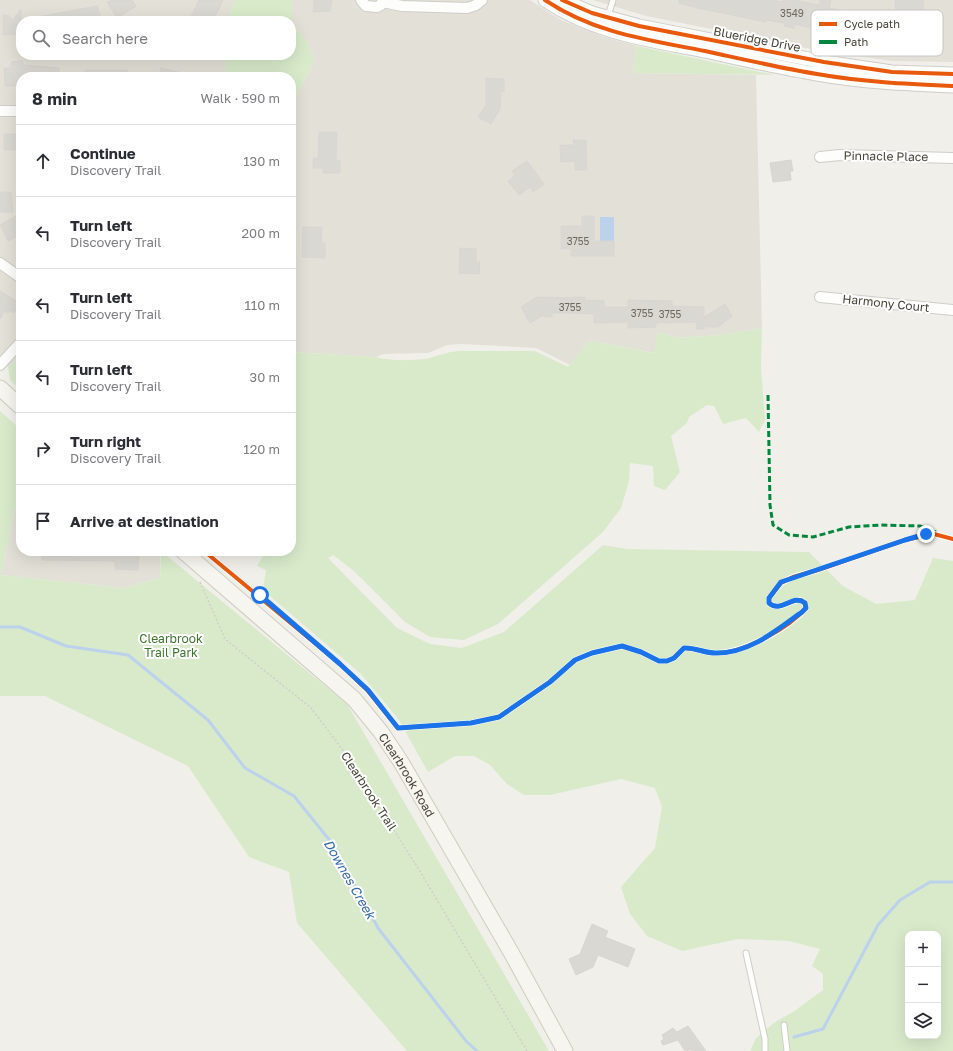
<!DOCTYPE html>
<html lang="en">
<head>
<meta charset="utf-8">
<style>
	:root { --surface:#fff; --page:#f7f7f7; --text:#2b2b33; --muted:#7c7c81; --line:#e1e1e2 }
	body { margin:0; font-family:"Golos Text",sans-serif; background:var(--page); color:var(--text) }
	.controls { position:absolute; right:12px; bottom:12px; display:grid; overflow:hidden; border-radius:8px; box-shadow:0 4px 16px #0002 }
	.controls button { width:36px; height:36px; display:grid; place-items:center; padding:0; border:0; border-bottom:1px solid var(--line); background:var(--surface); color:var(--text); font:20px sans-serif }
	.stop { position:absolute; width:12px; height:12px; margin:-9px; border:3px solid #1a73e8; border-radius:50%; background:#fff }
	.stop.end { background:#1a73e8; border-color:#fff; box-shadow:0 1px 4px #0008 }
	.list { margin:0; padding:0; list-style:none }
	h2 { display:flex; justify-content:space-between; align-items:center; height:52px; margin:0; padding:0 16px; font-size:17px }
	h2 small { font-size:13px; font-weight:400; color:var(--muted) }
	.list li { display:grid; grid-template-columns:26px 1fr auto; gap:12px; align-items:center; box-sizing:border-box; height:72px; padding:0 16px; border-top:1px solid var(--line) }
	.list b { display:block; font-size:15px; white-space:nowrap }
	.list p { margin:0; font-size:13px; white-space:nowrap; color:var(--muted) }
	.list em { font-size:13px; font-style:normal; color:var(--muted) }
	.icon { flex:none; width:22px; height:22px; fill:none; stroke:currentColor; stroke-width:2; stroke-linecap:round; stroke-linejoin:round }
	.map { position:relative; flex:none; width:953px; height:1051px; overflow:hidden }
	.search { position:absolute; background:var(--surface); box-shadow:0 4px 16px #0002; left:16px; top:16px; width:280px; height:44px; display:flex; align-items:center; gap:10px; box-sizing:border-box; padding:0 14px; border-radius:16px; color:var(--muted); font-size:15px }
	.panel { position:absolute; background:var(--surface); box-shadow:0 4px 16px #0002; left:16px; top:72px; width:280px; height:484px; border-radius:16px }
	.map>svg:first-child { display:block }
	.residential { fill:#e3e1d7 }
	.green { fill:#d9eacb; fill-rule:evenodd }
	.water { fill:#bcd2ec }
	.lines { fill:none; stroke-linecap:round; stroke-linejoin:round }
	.stream { stroke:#bcd2ec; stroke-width:3 }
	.building { fill:#dad8d2; stroke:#d8d6d0 }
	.service-casing { stroke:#cecdc7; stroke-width:7 }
	.minor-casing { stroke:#cecdc7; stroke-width:12 }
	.tertiary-casing { stroke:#cecdc7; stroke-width:15 }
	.secondary-casing { stroke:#cecdc1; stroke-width:17 }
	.path { stroke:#d0cfca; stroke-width:1.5; stroke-dasharray:2 2; stroke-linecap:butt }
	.service { stroke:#fdfdfc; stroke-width:5 }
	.minor { stroke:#fdfdfc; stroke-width:10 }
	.tertiary { stroke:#fdfdfc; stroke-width:13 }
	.secondary { stroke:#f6f5ef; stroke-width:15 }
	.quiet { stroke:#00873e; stroke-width:3; stroke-dasharray:6 3; stroke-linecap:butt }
	.cycleway-casing { stroke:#fff; stroke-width:6 }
	.cycleway { stroke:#e8590c; stroke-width:4 }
	.route { stroke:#1a73e8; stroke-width:5 }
	.labels { text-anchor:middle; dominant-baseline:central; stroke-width:4; stroke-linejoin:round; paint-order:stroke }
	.number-label { font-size:10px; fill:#6b685e }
	.street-label { font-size:12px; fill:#454236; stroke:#fff }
	.park-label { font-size:12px; fill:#3e752c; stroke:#fff }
	.water-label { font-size:13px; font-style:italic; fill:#3369ad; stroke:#fff }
	.key { fill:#fff; stroke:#c7c6c3; stroke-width:1 }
	.key-label { font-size:11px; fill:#454236 }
</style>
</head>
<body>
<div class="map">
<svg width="953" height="1051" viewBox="0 0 953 1051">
	<rect width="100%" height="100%" fill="#f0efea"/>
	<path class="residential" d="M0,0H235L228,21H21V55H215L213,59L226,60L225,77H21V356L8,367L0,360Z
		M291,0H530L561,20L602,36L637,46L633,73L756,75L762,328L718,335L678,338L658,332L655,353L590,341L570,365L536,348L461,344L447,345L428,353L384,354L376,357L291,352V105L315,60L307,41L292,25Z
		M593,0H953V62L892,61L826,52L646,16Z
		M21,503V551H160V578L124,588L1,575L16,505Z"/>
	<path class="green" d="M235,0H291L293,25L307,41L315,60L291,105V77H225L226,60L213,59L215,55H291V21H228Z
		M637,46L775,75L633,73Z
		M762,328L761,368L765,420L759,432L746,418L723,424L714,406L707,405L689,417L687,423L671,436L680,472L665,490L654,486L653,466L630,463L629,481L621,508L603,532L498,624L464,640L430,637L405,622L354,571L333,555L328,558L397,628L430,644L462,648L504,632L603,545L627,549L809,552L843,586L876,604L915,600L933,558L953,561V1051H750L756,1038L775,1022L793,1012L823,990V974L812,966L820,949L789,941L738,939L682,951L647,936L630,914L621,887L655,848L662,807L655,788L621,779L550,795H524L507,784L490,765L474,756H455L428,772L399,720L361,674L263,590L266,570L257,566L266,551H291V352L376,357C389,361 417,361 430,358C440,355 448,352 458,351H535L568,367L590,341L654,353L658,332L678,338L718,335ZM908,934H938V1036H908Z
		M21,356V390L10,380L8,367Z
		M0,411L21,430V503L16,505L1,575L124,588L160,578L161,551L347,704L549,1051H407L297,923L289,872L249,857L188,766L45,696H0Z"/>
	<path class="water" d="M600,217H614V241H600Z"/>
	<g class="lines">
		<path class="stream" d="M0,627H20L66,646L128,655L208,720L245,768L294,796L331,842L378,928L466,1041L477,1051
			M794,1037L823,1029L878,925L900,900L930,882H953"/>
	</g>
	<path class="building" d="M113,0H132L136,6L117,18L107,2Z
		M199,0H223L213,21H195L190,19Z
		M314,0H332L330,11L313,12Z
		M679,0H772L783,2V0H794L819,5L820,0H831L829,8L848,11L847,14L852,15L848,39L838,37L839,34L810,30L811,28L795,24L794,28L784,26V23L766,20V22L702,9L679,3Z
		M895,0H923L924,12H918V15H916L898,43L883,33L861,41L853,22L869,14L876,28L888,9L895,13Z
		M97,6L102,21H38L37,17Z
		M21,9V34L3,35V15H8L13,20Z
		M23,61V65L59,68V77H21V86H5L4,68H11V62Z
		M161,68L186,74V77H159Z
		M85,70H127V77H85Z
		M486,78L504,79V92L501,91L500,109L491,124L478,117L486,105Z
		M319,132H337L336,160H340V173H323V168H313V158H318Z
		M4,134H21V150H4Z
		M573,140H586L587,170H575V161L561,162L560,145H574Z
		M791,160L793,171H790L791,180L773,182L770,163Z
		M527,161L544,184L533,192L530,187L519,195L508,181L515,176L512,171Z
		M0,192H11L13,212H0Z
		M16,216L21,225V234L8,241L0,225Z
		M582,216H594V241H614V256H571V249H561V226H582Z
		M303,227H322L321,243H325V258L302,257Z
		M460,248L476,249V262H480L479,274L459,273Z
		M0,291L21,304V313L15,310L13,313L9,310L8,313L5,311L0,319Z
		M537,297L574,298V297H585V300L604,301V307H628V300L672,301V306L704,307V317L725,304L732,316L718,327H704V329H696L697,322L656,323V327L628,328V322L594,323V314L569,313H552V317L542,316L530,323L521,307Z
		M42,551H139L138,570L115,569V561L42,560Z
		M592,924L608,931L605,937L635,949L628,967L598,955L593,967L576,975L569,959L580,954Z
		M688,1026L706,1051H692V1049L685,1051L678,1040L663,1045L661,1041L664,1039L662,1035L673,1028L677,1032Z"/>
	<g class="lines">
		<defs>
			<path id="service" d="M608,16L613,0
				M746,953L765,1039V1051
				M784,1025L787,1051"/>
			<path id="minor" d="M361,0L366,6L377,7L381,5L383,0
				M383,2L402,6L467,8L476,5L482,0
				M0,111H21
				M820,157L840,155L953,158
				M0,263L21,278
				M820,297L953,310
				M0,365L21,342"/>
			<path id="tertiary" d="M545,0C594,33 648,40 705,51C742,59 780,68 817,74C862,82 908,84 953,86
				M562,0L592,13L639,26L824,62L892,72L953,74"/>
			<g id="secondary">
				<path d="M0,388L21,407"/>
				<path id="s1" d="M183,551L354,699L381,732L401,762L512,954L565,1051"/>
			</g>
		</defs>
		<use href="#service" class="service-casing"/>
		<use href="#minor" class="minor-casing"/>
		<use href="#tertiary" class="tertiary-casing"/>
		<use href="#secondary" class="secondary-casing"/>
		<path class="path" d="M200,582L225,639L311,708L348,757L421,873L527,1051"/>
		<use href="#service" class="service"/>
		<use href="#minor" class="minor"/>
		<use href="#tertiary" class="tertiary"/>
		<use href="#secondary" class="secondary"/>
		<path class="quiet" d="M768,395L770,505L773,525L789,535L813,537L849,527L881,525L920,526L936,532"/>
		<defs>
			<path id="cycleway" d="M545,0C594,33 648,40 705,51C742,59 780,68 817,74C862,82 908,84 953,86
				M562,0L592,13L639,26L824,62L892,72L953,74
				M204,551L340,664L367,690L398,728L471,723L499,717L550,682L575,660L592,653L622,646L641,652L659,661H667L674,658L684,648C695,647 706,654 717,653C744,653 789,628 806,608C802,587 782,615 769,603V598L781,583L793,577L818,570L905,540L934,534L953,539"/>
		</defs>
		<use href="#cycleway" class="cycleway-casing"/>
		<use href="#cycleway" class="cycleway"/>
	</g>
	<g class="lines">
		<path class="route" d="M260,595L340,664L368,690L398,728L471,723L499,717L550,682L575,660L592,653L622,646L641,652L659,661H667L674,658L684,648C695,647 706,654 717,653C750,653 777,630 802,612L806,608L805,603C793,593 781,614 769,603V598L781,582L905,540L926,534"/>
	</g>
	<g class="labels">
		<g class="number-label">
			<text x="792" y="13">3549</text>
			<text x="578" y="241">3755</text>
			<text x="570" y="307">3755</text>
			<text x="642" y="313">3755</text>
			<text x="670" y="314">3755</text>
		</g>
		<g class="street-label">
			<text transform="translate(757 39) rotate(11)">Blueridge Drive</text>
			<text transform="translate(886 156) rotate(1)">Pinnacle Place</text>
			<text transform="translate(886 303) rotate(6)">Harmony Court</text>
			<text stroke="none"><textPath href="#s1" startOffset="319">Clearbrook Road</textPath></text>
			<text transform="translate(369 791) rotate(57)">Clearbrook Trail</text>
		</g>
		<g class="park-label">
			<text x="171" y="638">Clearbrook<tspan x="171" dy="14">Trail Park</tspan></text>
		</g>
		<g class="water-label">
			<text transform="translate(350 879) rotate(60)">Downes Creek</text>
		</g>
	</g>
	<rect x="811" y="10" width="132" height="46" rx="6" class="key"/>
	<rect x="819" y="22" width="18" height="4" fill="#e8590c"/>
	<rect x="819" y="40" width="18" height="4" fill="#00873e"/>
	<g class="key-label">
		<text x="844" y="28">Cycle path</text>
		<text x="844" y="46">Path</text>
	</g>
</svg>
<div class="controls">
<button>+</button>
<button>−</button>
<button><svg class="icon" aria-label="layers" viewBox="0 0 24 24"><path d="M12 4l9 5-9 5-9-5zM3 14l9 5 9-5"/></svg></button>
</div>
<div class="stop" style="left:260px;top:595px"></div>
<div class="stop end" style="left:926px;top:534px"></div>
<div class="search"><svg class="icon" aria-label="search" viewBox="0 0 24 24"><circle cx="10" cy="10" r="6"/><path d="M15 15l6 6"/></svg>Search here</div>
<section class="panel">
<h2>8 min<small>Walk · 590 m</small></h2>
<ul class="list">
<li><svg class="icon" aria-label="ahead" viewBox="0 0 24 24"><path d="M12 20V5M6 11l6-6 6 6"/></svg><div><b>Continue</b><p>Discovery Trail</p></div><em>130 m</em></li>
<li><svg class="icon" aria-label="left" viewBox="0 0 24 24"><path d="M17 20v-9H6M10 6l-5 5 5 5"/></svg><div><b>Turn left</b><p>Discovery Trail</p></div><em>200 m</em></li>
<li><svg class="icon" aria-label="left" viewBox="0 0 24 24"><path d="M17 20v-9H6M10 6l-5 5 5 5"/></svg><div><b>Turn left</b><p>Discovery Trail</p></div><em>110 m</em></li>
<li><svg class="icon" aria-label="left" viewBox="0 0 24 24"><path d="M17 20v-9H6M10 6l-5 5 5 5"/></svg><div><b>Turn left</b><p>Discovery Trail</p></div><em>30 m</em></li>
<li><svg class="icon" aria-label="right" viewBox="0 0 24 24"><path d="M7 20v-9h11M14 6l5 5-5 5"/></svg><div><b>Turn right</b><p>Discovery Trail</p></div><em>120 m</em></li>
<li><svg class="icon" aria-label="arrive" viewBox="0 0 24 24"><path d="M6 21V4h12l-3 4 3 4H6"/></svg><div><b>Arrive at destination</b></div></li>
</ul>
</section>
</div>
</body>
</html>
